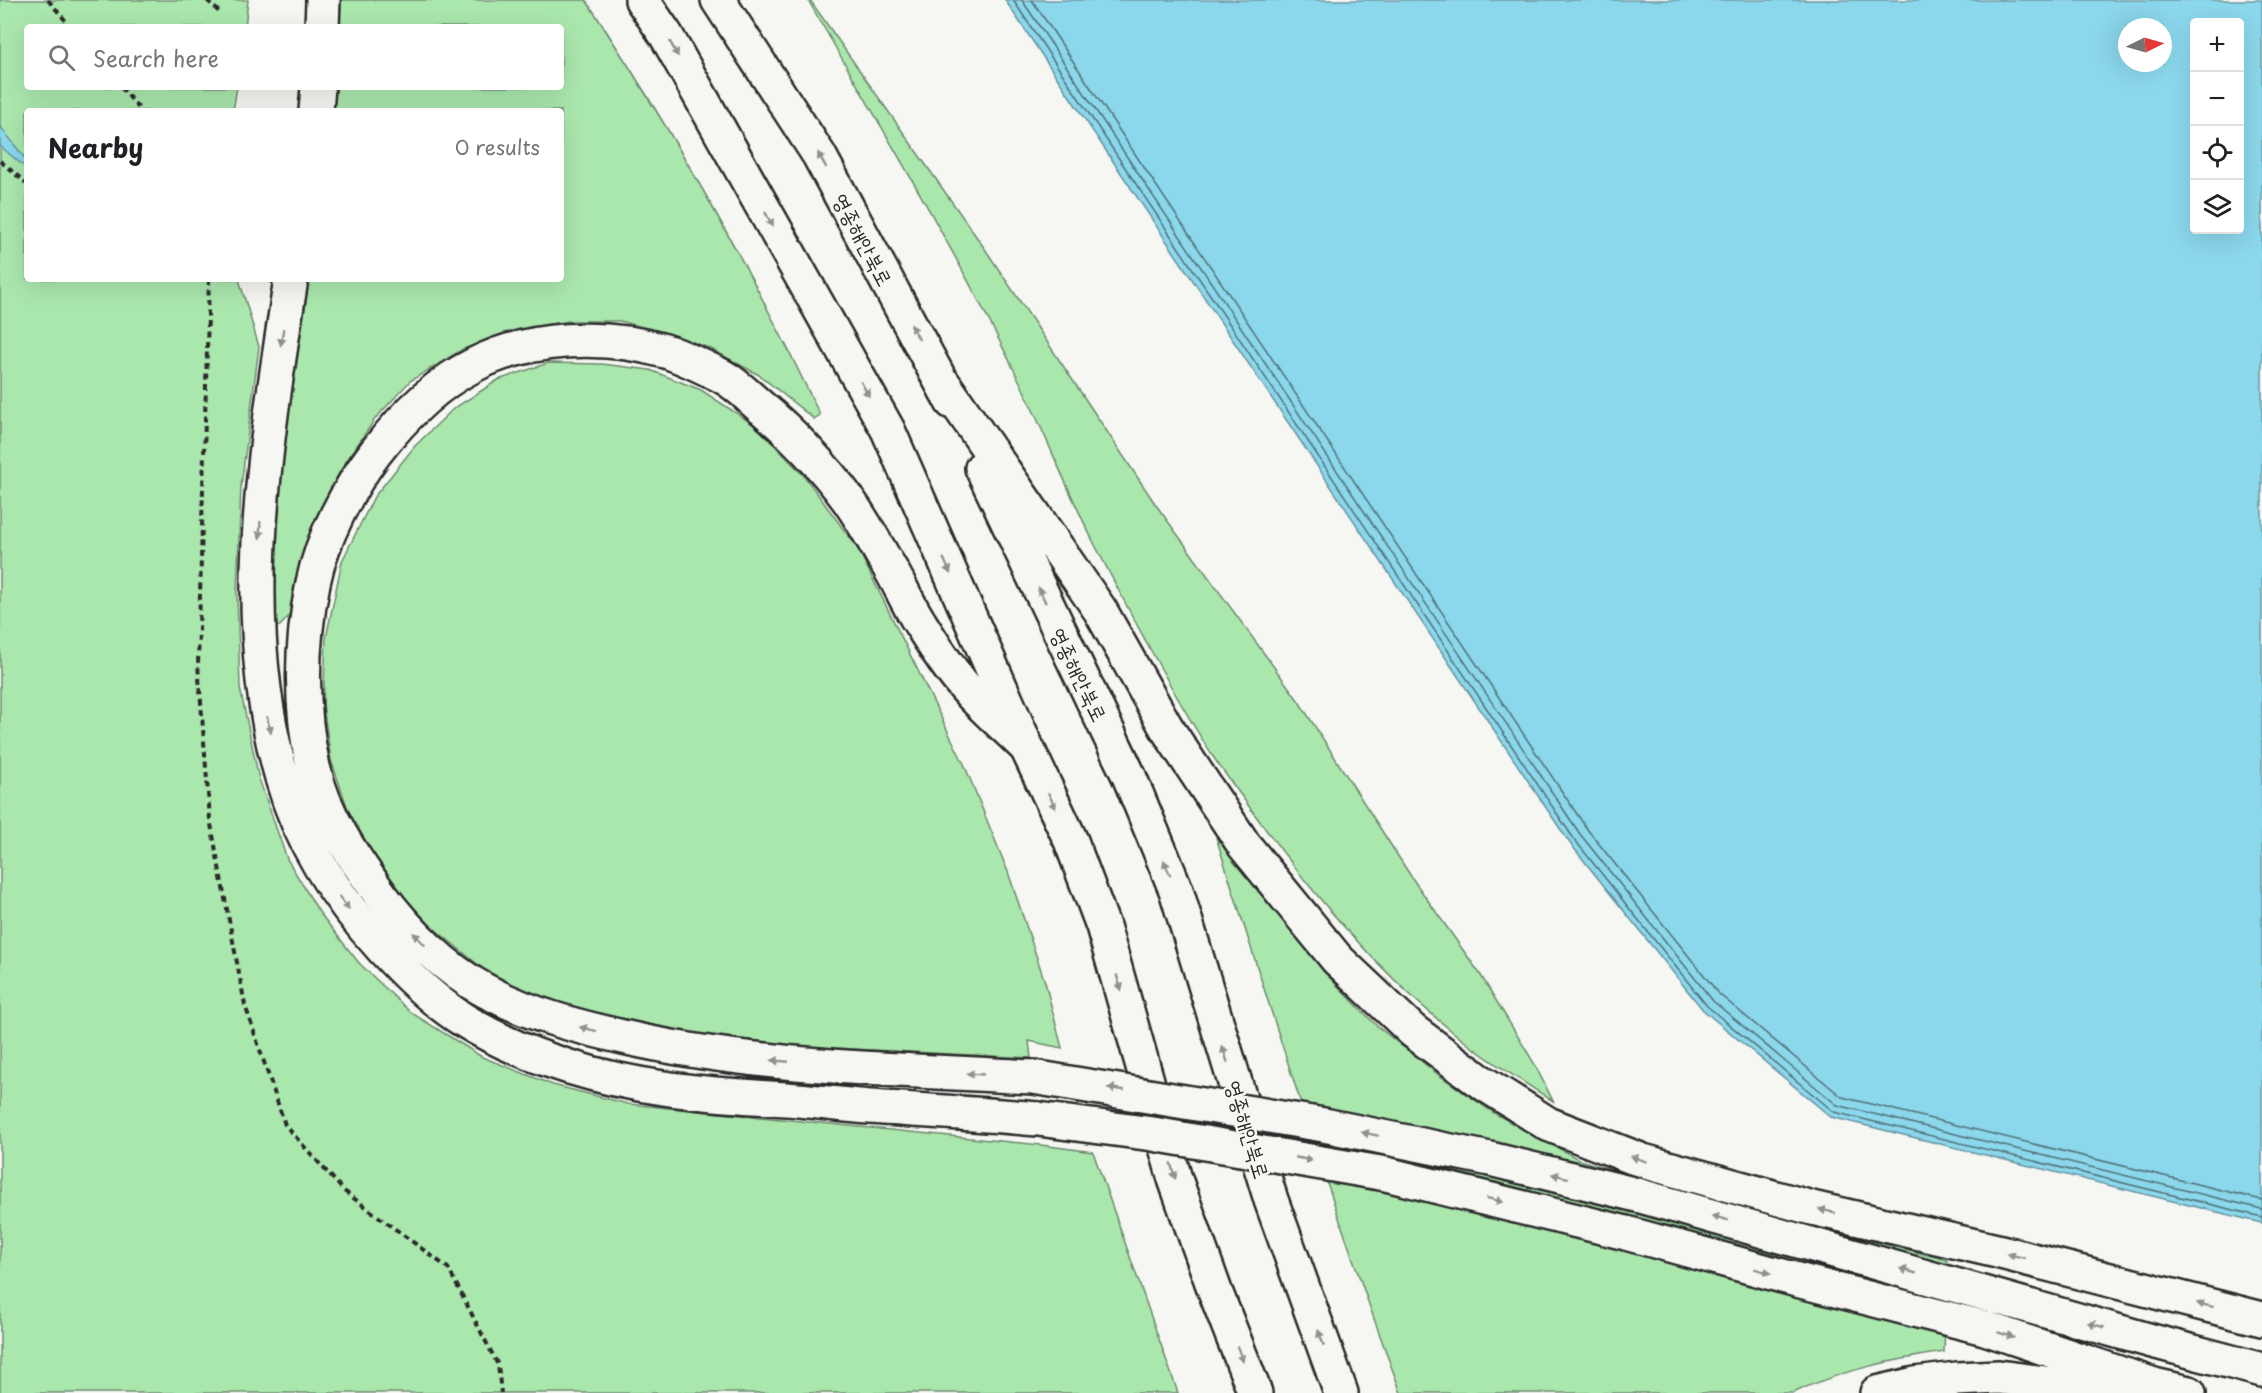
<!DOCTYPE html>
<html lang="en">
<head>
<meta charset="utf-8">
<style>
	:root { --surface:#fff; --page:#f2f2f2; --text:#202124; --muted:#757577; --line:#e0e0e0 }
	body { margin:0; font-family:"Playpen Sans","Poor Story",sans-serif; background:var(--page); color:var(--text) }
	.controls { position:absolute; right:18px; top:18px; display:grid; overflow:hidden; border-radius:6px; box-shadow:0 6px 24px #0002 }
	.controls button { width:54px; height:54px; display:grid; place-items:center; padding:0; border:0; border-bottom:2px solid var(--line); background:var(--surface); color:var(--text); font:30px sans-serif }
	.compass { position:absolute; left:2118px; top:18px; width:54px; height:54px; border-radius:50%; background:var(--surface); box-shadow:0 6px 24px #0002; rotate:85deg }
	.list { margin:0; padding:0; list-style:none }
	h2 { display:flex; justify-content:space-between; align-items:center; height:78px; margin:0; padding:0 24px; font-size:26px }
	h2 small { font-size:20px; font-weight:400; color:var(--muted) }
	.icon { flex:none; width:33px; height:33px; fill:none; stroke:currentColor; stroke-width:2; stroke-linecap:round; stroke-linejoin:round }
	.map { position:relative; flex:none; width:2262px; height:1393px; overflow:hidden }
	.search { position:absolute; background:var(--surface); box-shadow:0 6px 24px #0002; left:24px; top:24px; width:540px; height:66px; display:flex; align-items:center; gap:15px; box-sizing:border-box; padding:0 21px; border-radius:6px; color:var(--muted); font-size:22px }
	.panel { position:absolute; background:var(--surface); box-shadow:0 6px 24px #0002; left:24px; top:108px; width:540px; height:174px; border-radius:6px }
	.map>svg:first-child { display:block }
	.green { fill:#aae7ad; stroke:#6a896c; stroke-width:1.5 }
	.water { fill:#8bd7eb; stroke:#65929e; stroke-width:1.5; fill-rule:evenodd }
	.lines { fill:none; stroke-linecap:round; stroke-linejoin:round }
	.shore { stroke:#517078; stroke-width:1.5 }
	.highway-casing { stroke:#2b2b2b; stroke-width:38 }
	.path { stroke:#2b2b2b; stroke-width:4; stroke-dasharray:6 4.5; stroke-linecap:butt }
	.highway { stroke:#f6f6f2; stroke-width:33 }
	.highway-bridge-casing { stroke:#2b2b2b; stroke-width:38; stroke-linecap:butt }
	.highway-bridge { stroke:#f6f6f2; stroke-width:33 }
	.oneway { fill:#90908e }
	.labels { text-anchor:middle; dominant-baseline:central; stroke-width:5; stroke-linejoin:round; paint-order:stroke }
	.street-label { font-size:21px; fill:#2b2b2b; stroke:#f6f6f2 }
</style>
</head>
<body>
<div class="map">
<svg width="2262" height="1393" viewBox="0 0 2262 1393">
	<rect width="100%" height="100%" fill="#f6f6f2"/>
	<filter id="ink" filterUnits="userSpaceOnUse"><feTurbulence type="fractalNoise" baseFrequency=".0167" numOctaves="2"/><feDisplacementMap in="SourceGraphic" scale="12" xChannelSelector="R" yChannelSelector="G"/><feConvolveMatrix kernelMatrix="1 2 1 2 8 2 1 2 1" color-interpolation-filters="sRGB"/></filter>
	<g filter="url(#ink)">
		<path class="green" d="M0,0H248L245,27H27V87H237L233,111H27V279H239L259,347L241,486L237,593L240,688L259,779L287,859L319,912L359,963L410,1012L482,1057L553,1085L628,1104L1041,1145L1093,1152L1178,1393H0Z
			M337,0H586C674,133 752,271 820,415L814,419L759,375L709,348L662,332L620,321H569L517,330L463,349L410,381L375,419L343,466L320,510L289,616L280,626L271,627L268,558L305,279H561V111H328L330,87H561V27H336Z
			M808,0H810L985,249L1156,505L1298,700L1412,878L1480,974L1534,1063L1553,1101C1519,1079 1484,1058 1453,1032C1376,970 1311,892 1253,812C1239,792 1223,772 1210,752C1168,685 1131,615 1095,545C1067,490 1045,433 1018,378C955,249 880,125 808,0Z
			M548,363L602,364L650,370L701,390L756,426L805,477L858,549L964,764L1008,872L1045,982L1062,1048L1029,1041L1031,1058L813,1047L697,1036L609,1019L540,998L487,972L430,925L386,877L349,812L331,760L323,705L326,638L342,561L374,497L415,446L453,409L498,380Z
			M1216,837L1325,973L1378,1027L1440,1076L1494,1113L1580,1160L1698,1196L1947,1260L1944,1352C1892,1360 1841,1370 1793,1393H1401C1333,1210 1275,1023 1216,837Z"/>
		<path class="water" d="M1005,0H2262V1223L1831,1117L1703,1010L1569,842ZM2194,22H2240V230H2194ZM2127,27H2163V63H2127Z
			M0,126L27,161V169L0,146Z"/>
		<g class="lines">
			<path class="shore" d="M1013,0L1574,839L1707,1006L1834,1112L2262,1217
				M1022,0L1580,834L1713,1001L1837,1105L2262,1209
				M1032,0L1587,829L1719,994L1842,1097L2262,1200"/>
			<defs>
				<path id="highway" d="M642,0L666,35L888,430L1027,748L1071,841L1103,926L1175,1179L1215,1291L1255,1393
					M718,0L819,155L952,402
					M322,27L323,0
					M316,111L318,87
					M291,279C266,443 235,618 283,781C301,844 339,901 383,949C406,974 433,1001 462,1019C514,1052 579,1073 639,1084C688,1093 737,1096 786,1099C814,1101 842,1105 870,1107C926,1111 982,1114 1038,1119
					M943,383L1100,610L1166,727L1244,845L1337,959L1413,1031L1477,1079L1548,1124L1643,1161L1812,1208L1997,1251L2262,1319
					M982,468L1129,776L1176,890L1271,1200L1341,1393
					M1027,748C1010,731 991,715 975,698C956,679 934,646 920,623C907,603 898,580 885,560C873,539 861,517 847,498C825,468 791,432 762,408C749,397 737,384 722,376C704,367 684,357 665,351C605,334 530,336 474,365C434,385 402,418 375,453C348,489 322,538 313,583C301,643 300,707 313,767C324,814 352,856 380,894C407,931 446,970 486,991C529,1014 575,1026 623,1037C757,1068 896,1069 1033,1077
					M1637,1195L2152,1341L2262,1370
					M1626,1233L1797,1280L1985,1328L2154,1385L2189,1393
					M1877,1393L1915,1384L1957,1379L1999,1377L2082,1388L2137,1386"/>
			</defs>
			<use href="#highway" class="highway-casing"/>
			<path class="path" d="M48,0L71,27
				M207,0L219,12
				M121,87L141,111
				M0,161L27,184
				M209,279L198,664L210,819L245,1005L285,1125L344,1191L448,1268L498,1365L501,1393"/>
			<use href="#highway" class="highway"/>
			<defs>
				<path id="highway-bridge" d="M1033,1077L1324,1125L1490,1159L1637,1195
					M1038,1119L1153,1134L1386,1174L1626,1233"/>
			</defs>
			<use href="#highway-bridge" class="highway-bridge-casing"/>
			<use href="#highway-bridge" class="highway-bridge"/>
		</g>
		<defs><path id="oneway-solid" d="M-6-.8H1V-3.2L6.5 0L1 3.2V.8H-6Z" transform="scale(1.5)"/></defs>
		<g class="oneway">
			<use href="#oneway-solid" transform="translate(674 49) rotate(61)"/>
			<use href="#oneway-solid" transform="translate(822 160) rotate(-119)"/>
			<use href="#oneway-solid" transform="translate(769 219) rotate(61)"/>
			<use href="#oneway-solid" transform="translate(915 332) rotate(-118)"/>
			<use href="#oneway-solid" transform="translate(282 337) rotate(99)"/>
			<use href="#oneway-solid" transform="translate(865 389) rotate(61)"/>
			<use href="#oneway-solid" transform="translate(260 530) rotate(92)"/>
			<use href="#oneway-solid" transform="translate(947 566) rotate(66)"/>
			<use href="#oneway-solid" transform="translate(1042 595) rotate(-115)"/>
			<use href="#oneway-solid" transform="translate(269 725) rotate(76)"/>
			<use href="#oneway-solid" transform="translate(1052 801) rotate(65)"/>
			<use href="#oneway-solid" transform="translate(1167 868) rotate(-113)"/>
			<use href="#oneway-solid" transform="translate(344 903) rotate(54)"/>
			<use href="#oneway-solid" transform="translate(419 939) rotate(-134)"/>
			<use href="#oneway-solid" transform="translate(1119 983) rotate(74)"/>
			<use href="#oneway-solid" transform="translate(588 1029) rotate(-166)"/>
			<use href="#oneway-solid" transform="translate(1225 1054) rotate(-107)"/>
			<use href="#oneway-solid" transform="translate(780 1061) rotate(-175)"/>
			<use href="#oneway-solid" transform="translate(975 1074) rotate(-177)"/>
			<use href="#oneway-solid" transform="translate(1116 1089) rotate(-172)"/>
			<use href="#oneway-solid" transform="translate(1370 1134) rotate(-168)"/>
			<use href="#oneway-solid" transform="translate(1304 1159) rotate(11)"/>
			<use href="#oneway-solid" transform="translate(1639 1159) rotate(-160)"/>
			<use href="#oneway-solid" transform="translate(1173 1171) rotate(74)"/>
			<use href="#oneway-solid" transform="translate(1560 1176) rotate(-166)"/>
			<use href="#oneway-solid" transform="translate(1495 1200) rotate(14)"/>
			<use href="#oneway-solid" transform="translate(1827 1211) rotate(-167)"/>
			<use href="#oneway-solid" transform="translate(1720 1218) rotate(-165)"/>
			<use href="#oneway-solid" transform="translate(2016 1256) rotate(-166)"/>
			<use href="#oneway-solid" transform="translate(1763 1271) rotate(15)"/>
			<use href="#oneway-solid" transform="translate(1908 1271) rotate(-164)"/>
			<use href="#oneway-solid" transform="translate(2205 1305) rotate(-166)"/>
			<use href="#oneway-solid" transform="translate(2096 1325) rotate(-164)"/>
			<use href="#oneway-solid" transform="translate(2006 1335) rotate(19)"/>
			<use href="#oneway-solid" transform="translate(1321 1338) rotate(-110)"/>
			<use href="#oneway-solid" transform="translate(1240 1354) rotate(69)"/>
		</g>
	</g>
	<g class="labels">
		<g class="street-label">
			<text transform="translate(864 239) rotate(62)">영종해안북로</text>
			<text transform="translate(1080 674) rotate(64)">영종해안북로</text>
			<text transform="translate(1249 1129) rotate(73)">영종해안북로</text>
		</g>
	</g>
</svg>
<div class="controls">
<button>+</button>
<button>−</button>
<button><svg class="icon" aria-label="locate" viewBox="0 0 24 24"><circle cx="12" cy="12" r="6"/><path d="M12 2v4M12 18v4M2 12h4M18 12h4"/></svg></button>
<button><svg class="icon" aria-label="layers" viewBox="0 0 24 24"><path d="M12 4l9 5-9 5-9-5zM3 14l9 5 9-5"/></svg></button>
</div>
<svg class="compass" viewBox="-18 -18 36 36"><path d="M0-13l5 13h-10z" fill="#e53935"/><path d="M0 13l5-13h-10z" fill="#757577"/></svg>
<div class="search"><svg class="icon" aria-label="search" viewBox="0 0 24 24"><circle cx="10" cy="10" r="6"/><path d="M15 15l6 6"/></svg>Search here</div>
<section class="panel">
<h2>Nearby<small>0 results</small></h2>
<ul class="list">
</ul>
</section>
</div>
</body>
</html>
